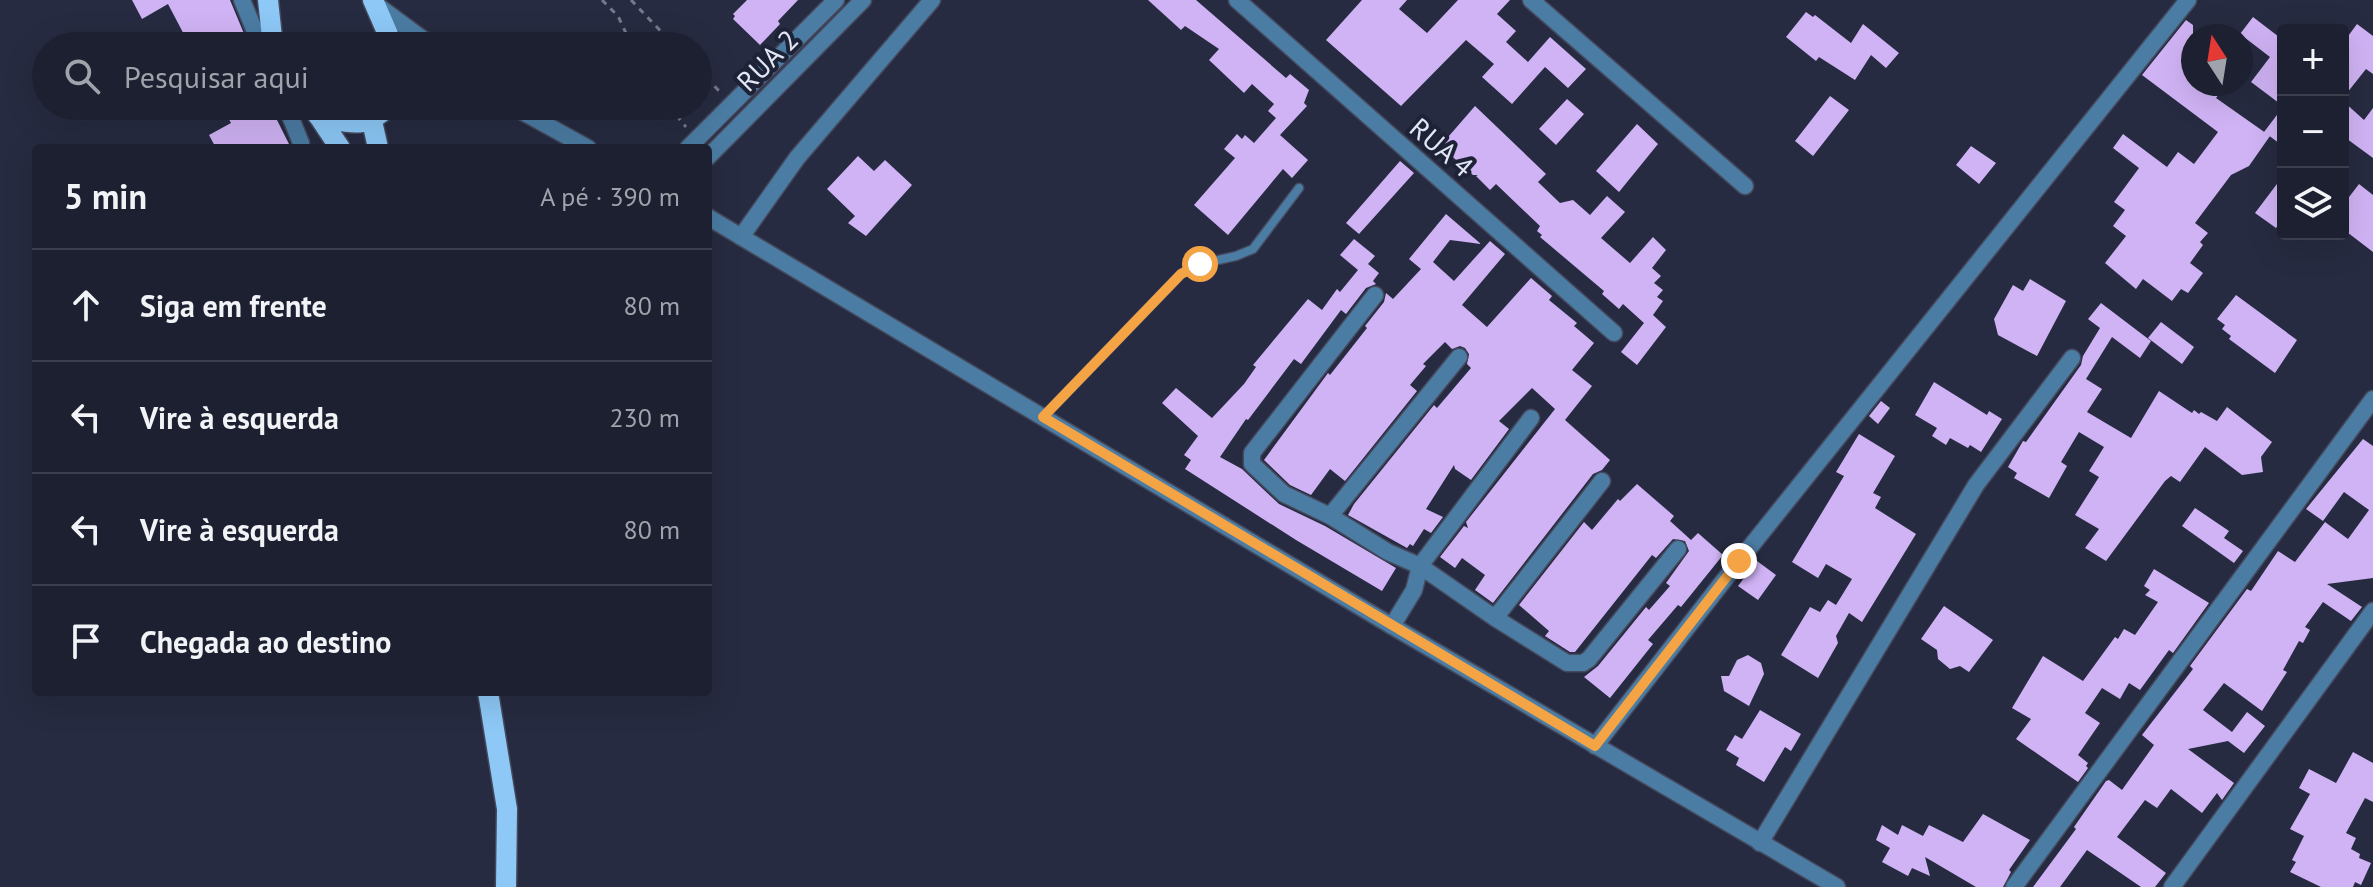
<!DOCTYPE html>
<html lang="pt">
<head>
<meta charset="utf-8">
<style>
	:root { --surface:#1d2031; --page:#2a2d3d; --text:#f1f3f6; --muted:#a0a3ab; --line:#3b3e4d }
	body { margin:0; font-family:"PT Sans",sans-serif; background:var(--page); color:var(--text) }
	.controls { position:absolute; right:24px; top:24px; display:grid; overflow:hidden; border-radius:8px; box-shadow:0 8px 32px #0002 }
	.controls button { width:72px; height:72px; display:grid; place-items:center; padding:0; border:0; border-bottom:2px solid var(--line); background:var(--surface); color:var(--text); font:40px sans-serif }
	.compass { position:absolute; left:2181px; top:24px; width:72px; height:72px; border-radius:50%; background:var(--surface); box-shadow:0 8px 32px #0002; rotate:348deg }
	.stop { position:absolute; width:24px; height:24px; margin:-18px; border:6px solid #f4a345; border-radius:50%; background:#fff }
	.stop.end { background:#f4a345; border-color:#fff; box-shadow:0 2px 8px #0008 }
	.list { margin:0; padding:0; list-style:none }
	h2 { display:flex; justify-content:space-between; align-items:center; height:104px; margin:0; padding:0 32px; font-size:34px }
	h2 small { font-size:26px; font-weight:400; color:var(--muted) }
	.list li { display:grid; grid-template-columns:52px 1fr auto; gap:24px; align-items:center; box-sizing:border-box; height:112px; padding:0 32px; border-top:2px solid var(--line) }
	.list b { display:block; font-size:30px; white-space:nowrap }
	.list em { font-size:26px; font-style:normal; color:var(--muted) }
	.icon { flex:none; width:44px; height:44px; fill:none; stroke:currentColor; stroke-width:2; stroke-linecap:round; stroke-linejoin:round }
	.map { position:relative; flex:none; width:2373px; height:887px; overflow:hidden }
	.search { position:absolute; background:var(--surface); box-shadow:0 8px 32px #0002; left:32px; top:32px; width:680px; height:88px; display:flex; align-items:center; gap:20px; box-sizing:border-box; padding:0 28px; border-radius:44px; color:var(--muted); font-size:30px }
	.panel { position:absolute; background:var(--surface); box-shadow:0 8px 32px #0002; left:32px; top:144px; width:680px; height:552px; border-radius:8px }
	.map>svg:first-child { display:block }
	.building { fill:#d0b3f5 }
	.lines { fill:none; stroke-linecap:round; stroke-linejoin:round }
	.service-casing { stroke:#45495e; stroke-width:11 }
	.minor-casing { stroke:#45495e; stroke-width:19 }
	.tertiary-casing { stroke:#45495e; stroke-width:19 }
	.primary-casing { stroke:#45495e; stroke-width:23 }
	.path { stroke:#75798c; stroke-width:3; stroke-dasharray:6 6; stroke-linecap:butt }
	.service { stroke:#4b7ca3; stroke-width:8 }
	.minor { stroke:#4b7ca3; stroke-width:16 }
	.tertiary { stroke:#4b7ca3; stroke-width:16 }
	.primary { stroke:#8dc8f7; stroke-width:20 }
	.route { stroke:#f4a345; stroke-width:10 }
	.labels { text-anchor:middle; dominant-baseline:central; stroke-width:8; stroke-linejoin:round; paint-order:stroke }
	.street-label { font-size:28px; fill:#e2e6f5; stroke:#1d2236 }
</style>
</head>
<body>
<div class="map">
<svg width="2373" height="887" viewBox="0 0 2373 887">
	<rect width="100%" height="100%" fill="#272b41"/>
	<path class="building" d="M132,0H230L245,36L226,46H190L168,4L142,19Z
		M747,0H798L778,21L780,24L760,45L733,19L735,16L733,14Z
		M1148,0H1196L1286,78L1290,74L1309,90L1304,103L1307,106L1280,135L1308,160L1292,178L1283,169L1228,235L1194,205L1235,158L1224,149L1237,134L1242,139L1245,135L1254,143L1276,118L1268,111L1274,104L1252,84L1244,93L1209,60L1219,49L1185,26L1181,30Z
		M1362,0H1407L1399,9L1427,33L1458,0H1510L1497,14L1516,31L1506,42L1528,62L1550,37L1586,69L1568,88L1545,67L1512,104L1482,77L1494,64L1466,40L1401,106L1326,40Z
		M1806,12L1813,17L1815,15L1851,43L1863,24L1899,53L1886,68L1871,55L1855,80L1819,57L1816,61L1786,37Z
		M2253,17L2283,40V106L2251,82L2270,57L2240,34Z
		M2186,20L2193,25V84H2227L2216,98L2270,136L2249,166L2231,175L2195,223L2208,233L2200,242L2203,245L2190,263L2203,273L2188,293L2181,289L2172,301L2143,279L2136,289L2105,263L2126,236L2113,226L2125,210L2114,202L2139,168L2113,148L2123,134L2167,167L2178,152L2194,164L2218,132L2142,75Z
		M2357,24L2373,36V74L2366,69L2343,98V43Z
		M1830,96L1849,110L1813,156L1795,141Z
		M1567,99L1584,114L1556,145L1539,129Z
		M2343,101L2364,120L2373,108V158L2343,136Z
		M222,106H270L291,148H216L209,135L231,123Z
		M1475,106L1546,174L1538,182L1560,203L1573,200L1590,215L1607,196L1625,212L1601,238L1630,263L1653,237L1666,250L1652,268L1661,276L1654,283L1663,290L1657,297L1663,301L1653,315L1666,327L1637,365L1621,352L1644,323L1623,304L1619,309L1602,294L1604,291L1540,237L1542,235L1537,231L1540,226L1496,184L1490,190L1476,176L1478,175H1473L1446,151L1449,149L1442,144Z
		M2283,107V146L2264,132Z
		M1637,124L1658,144L1619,192L1596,171Z
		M1971,146L1996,163L1979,184L1956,165Z
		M858,156L874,171L885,160L912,185L866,236L848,223L855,216L827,189Z
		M1400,161L1414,173L1359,234L1346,223Z
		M2283,176V218L2276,228L2255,213Z
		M2359,184L2373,195V252L2343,229V205Z
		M1446,214L1481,244L1450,240L1433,262L1454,281L1490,241L1505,254L1462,305L1487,327L1531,278L1552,296L1549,300L1577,323L1574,326L1594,343L1572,370L1592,386L1565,420L1610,460L1602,470L1593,474L1493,603L1475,590L1485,575L1462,558L1455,568L1440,557L1464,526L1468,528L1466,522L1555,409L1532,388L1499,421L1509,429L1471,480L1455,469L1454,465L1426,509L1443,517L1431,533L1424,529L1413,546L1410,544L1407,548L1348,515L1354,504L1434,405L1437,408L1471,368L1467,364L1469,354L1465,348L1460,346L1452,349L1445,342L1423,364L1426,366L1410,385L1417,391L1345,481L1330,469L1311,495L1290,485L1264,460L1328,373L1330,375L1367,328L1365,326L1384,302L1386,293L1393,299L1421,269L1409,259Z
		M1354,239L1375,256L1368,264L1379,273L1373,281L1376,284L1366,288L1346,314L1341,310L1301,364L1294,359L1248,420L1246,419L1220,457L1242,469L1279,504L1325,526L1396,568L1382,591L1296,540L1185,469L1191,460L1184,455L1198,436L1162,403L1176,388L1212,418L1244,384L1256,367L1253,365L1308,299L1322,310L1337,289L1340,292L1358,270L1340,255Z
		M2030,279L2066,301L2037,356L1998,335L1994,319L2013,285L2023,291Z
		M2236,295L2297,340L2275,373L2229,339L2231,336L2222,329L2225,325L2217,319Z
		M2101,303L2151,341L2140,358L2112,337L2086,379L2102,389L2087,412L2131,438L2159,391L2192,413L2194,410L2199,414L2201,412L2217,421L2227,407L2272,442L2261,457L2263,472L2242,475L2205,447L2180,482L2171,476L2165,481L2106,561L2085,548L2099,529L2075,515L2099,477L2089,471L2104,447L2079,432L2061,462L2067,466L2049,498L2014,478L2017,473L2008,467L2023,441L2026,442L2081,365L2083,356L2100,328L2088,319Z
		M2161,322L2194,347L2182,364L2148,338Z
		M1934,382L1987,415L1989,411L2002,419L1981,452L1970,445L1968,448L1950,438L1946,445L1932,436L1937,428L1915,415Z
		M1881,401L1890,408L1878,424L1869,416Z
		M1859,434L1895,456L1873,493L1881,497L1875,508L1916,534L1862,622L1849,613L1836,636L1838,643L1818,678L1781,655L1810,607L1820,612L1828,600L1836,605L1852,579L1826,564L1818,578L1792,562L1844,476L1836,472Z
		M2363,439L2373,446V578L2327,584L2362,607L2351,621L2323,602L2305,627L2310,630L2303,643L2299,641L2283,670L2287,672L2262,711L2224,683L2203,710L2232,732L2247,712L2265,726L2244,753L2228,741L2188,749L2234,783L2222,800L2217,793L2202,813L2171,789L2157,808L2145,800L2117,837L2166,873L2155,887H2141L2087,850L2060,887H2033L2076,829L2074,827L2106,781L2109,780L2122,790L2154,745L2142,735L2193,669L2190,666L2247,589L2251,591L2278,551L2295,562L2325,522L2348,539L2369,510L2344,492L2323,521L2306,509Z
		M1637,484L1674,516L1670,521L1691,540L1698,533L1723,555L1681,607L1678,605L1648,640L1653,644L1610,698L1584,677L1598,666L1646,607L1649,610L1670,586L1666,583L1689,551L1685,541L1673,539L1656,558L1652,555L1575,652H1570L1545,636L1549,631L1519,605L1584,522L1592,530L1618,499L1620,501Z
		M2195,508L2229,531L2224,538L2243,551L2234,563L2182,526Z
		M1757,561L1776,575L1758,600L1738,586Z
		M2154,569L2209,603L2173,653L2169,650L2140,690L2129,683L2120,699L2102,688L2085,713L2100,723L2078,755L2088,763L2086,766L2088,768L2078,782L2016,739L2031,719L2012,708L2043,656L2083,681L2115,637L2118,639L2124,629L2135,635L2158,602L2145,595L2150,590L2144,586Z
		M1944,606L1993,640L1969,672L1960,666L1950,669L1938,659L1937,650L1921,639Z
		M1748,655L1761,663L1764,674L1749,706L1724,691L1721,676H1729L1737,660Z
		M1760,710L1801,734L1791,751L1785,747L1764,782L1736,765L1739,758L1726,750L1735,735L1742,739Z
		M2353,752L2373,763V802L2365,798L2346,833L2356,838L2351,849L2360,854L2359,858L2371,863L2361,885L2355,882L2353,887H2321L2290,872L2296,862L2292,860L2304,836L2290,829L2310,794L2299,788L2309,769L2336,783Z
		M1983,814L2030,840L2009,870L2011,872L2003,887H1976L1925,857L1930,876L1912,868L1908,876L1882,862L1890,848L1876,840L1882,825L1898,835L1902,825L1923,836L1929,825L1963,842Z"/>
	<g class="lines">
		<defs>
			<path id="service" d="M1043,417L1181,274L1200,264L1236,256L1253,249L1299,188"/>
			<path id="minor" d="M242,0L261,46
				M1237,0L1614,333
				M1531,0L1745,186
				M286,106L301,143
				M688,148L836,0
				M708,157L863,0
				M741,237L797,158L932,0
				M1375,295L1252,453V464L1284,494L1330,516L1388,552L1420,566L1495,618L1567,663H1583L1589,659L1678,549
				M1330,516L1459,357
				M1495,618L1602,481
				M1392,626L1414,590L1420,566L1531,418
				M1595,746L1739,561L2188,0
				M1760,843L1976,485L2072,358
				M2014,887L2373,399
				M2172,887L2373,611"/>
			<path id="tertiary" d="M378,6L432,46
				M512,106L588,148
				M708,217L1392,626L1837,887"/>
			<path id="primary" d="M268,0L272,37L276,46
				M373,0L393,46
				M311,106L320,118C349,122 367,130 388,106
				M320,118L340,148
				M372,121L378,148
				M488,692L507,809L506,887"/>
		</defs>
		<use href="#service" class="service-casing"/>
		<use href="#minor" class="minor-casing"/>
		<use href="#tertiary" class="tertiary-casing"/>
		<use href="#primary" class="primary-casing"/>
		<path class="path" d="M602,0L618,16L632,46
			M631,0L675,46
			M698,69L721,93
			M669,106L686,127"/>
		<use href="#service" class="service"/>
		<use href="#minor" class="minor"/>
		<use href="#tertiary" class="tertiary"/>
		<use href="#primary" class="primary"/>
	</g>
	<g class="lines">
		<path class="route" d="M1200,264L1181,274L1043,417L1595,746L1739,561"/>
	</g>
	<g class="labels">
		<g class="street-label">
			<text transform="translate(767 60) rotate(-45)">RUA 2</text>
			<text transform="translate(1442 147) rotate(41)">RUA 4</text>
		</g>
	</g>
</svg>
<div class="controls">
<button>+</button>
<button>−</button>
<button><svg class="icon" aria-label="layers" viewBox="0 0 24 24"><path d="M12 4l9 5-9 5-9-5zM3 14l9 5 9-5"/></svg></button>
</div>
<svg class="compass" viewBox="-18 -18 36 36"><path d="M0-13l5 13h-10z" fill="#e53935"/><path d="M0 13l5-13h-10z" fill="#a0a3ab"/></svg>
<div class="stop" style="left:1200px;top:264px"></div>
<div class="stop end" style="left:1739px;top:561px"></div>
<div class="search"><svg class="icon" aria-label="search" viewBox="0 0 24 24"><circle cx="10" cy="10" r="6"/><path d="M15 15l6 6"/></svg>Pesquisar aqui</div>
<section class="panel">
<h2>5 min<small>A pé · 390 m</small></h2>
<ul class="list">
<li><svg class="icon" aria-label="ahead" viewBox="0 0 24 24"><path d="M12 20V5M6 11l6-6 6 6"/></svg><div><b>Siga em frente</b></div><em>80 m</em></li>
<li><svg class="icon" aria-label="left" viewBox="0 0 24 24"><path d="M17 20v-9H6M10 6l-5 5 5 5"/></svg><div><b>Vire à esquerda</b></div><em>230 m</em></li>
<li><svg class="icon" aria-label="left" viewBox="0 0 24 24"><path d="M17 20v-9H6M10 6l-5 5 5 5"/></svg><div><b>Vire à esquerda</b></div><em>80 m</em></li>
<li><svg class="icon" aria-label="arrive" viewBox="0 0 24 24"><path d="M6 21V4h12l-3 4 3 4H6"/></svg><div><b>Chegada ao destino</b></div></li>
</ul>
</section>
</div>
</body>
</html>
